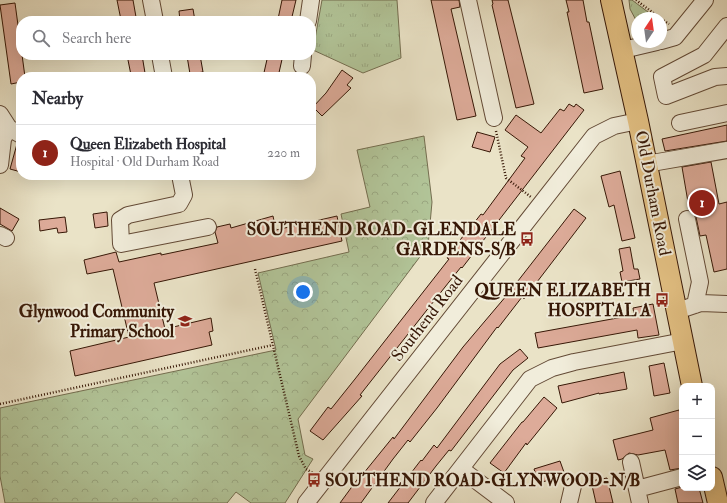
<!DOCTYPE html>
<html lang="en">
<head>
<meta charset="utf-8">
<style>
	:root { --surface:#fff; --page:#f2f2f3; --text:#2b2b33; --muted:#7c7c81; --line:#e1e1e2; --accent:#8f2418 }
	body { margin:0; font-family:"IM FELL Double Pica",serif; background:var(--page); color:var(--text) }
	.controls { position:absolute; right:12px; bottom:12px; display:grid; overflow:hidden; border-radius:8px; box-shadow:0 4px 16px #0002 }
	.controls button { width:36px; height:36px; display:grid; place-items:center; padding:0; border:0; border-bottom:1px solid var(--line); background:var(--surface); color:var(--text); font:20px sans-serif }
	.compass { position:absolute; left:631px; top:12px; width:36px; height:36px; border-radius:50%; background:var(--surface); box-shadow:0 4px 16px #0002; rotate:13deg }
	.you { position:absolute; left:303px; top:292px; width:14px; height:14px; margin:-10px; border:3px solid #fff; border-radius:50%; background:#1a73e8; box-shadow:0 0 0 6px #1a73e833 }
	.badge { display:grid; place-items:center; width:26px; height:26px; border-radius:50%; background:var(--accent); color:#fff; font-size:13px; font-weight:700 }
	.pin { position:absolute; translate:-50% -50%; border:2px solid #fff; box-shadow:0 1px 4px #0006 }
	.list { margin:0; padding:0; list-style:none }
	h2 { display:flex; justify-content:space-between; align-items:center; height:52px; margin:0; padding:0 16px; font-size:17px }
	h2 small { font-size:13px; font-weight:400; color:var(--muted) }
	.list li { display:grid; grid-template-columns:26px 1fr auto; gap:12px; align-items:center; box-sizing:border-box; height:56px; padding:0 16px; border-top:1px solid var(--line) }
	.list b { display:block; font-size:15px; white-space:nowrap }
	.list p { margin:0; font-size:13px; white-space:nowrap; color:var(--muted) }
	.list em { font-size:13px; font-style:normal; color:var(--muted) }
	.icon { flex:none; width:22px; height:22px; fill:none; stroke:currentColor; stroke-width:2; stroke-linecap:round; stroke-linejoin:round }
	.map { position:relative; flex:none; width:727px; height:503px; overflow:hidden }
	.search { position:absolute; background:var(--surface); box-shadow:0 4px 16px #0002; left:16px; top:16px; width:300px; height:44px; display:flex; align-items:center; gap:10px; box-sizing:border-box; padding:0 14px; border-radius:16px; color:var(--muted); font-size:15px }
	.panel { position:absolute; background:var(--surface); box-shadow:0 4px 16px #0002; left:16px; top:72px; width:300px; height:108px; border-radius:16px }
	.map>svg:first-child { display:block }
	.grass { fill:url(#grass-tufts); stroke:#746e50 }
	.park { fill:url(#park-crowns); stroke:#746e50 }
	.building { fill:#ddab99; stroke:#361706 }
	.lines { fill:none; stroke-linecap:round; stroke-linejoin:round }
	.minor-casing { stroke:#634a36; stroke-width:18 }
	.major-casing { stroke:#361706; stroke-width:22 }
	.path { stroke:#361706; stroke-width:2.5; stroke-dasharray:1 2; stroke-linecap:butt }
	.minor { stroke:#f1eddb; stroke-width:16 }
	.major { stroke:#e5c284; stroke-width:20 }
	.labels { text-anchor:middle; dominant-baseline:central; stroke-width:4; stroke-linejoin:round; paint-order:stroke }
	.street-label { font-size:17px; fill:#361706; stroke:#f1eddb }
	.poi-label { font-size:17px; font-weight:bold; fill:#361706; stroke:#f1eddb; text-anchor:end }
</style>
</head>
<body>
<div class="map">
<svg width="727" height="503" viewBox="0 0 727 503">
	<defs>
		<pattern id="grass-tufts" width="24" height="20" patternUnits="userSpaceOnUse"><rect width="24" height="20" fill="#b2c599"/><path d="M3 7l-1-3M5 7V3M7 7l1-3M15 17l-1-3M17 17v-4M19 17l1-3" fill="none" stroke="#9aa882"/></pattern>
		<pattern id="park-crowns" width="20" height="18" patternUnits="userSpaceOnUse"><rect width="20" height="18" fill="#b2c599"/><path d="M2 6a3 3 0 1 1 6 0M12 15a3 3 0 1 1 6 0" fill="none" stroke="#9aa882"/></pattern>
	</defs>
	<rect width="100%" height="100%" fill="#eae3c7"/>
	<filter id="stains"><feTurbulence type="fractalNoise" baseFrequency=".005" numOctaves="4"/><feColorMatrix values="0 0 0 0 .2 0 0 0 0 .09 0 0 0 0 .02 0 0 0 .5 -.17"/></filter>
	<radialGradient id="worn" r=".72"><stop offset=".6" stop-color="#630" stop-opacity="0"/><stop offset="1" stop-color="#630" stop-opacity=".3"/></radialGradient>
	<path class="grass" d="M322,0H397L401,58L363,73L313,50Z
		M629,0H632L656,18H637V22L630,9Z"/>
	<path class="park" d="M424,136L432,202L428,246L298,419L305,455L313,459L285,503H251L236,492L227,503H5L0,476V408L276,350L258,273L349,252L341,214L370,207L357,150Z"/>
	<path class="building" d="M117,0H133L136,17L121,20Z
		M282,0H296L291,21L278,19Z
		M431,0H459L460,7L451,9L476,116L457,120Z
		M492,0H508L534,104L516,108L492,5L493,4Z
		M566,0H583L587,22H589L603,89L584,93L567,12H569Z
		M15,3L25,77H21V82L11,84L0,5Z
		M193,9L195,21H180L179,11Z
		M127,55H142L145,73L131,75Z
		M194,55H200L203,72L190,74L187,56Z
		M268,55H283L278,77H263Z
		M342,70L353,78L347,85L351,88L322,116L313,107L326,93Z
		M569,104L574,107L576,104L584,110L462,268L461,267L445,287L360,395L362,396L323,440L310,431L328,407L331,409L355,379L449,259L447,258L466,232H467L481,214L483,215L525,158L521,156L528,147L505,130L516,115L541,133L560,109L564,111Z
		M727,125V141L665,151L662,139Z
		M477,132L495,137L490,152L472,147Z
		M17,144H21V172L10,169Z
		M711,162L719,204L727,202V269L714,272L706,235L700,236L696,217L691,207L689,208L682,167Z
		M620,171L635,238L622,241L614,205L609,207L601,176Z
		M0,208L19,219L12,231L0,224Z
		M574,209L586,218L524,299L522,297L498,328L497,327L437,408L410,442L408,440L393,459L361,503H340L362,473L363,474L393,437L394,439L463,347L507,295Z
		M107,212L108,226L95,228L93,214Z
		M273,216L276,230L337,216L342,241L154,283L165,329L211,318L213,331L209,332L212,345L75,376L70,351L129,337L113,269L87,274L84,260L116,252L119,262L161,253V255L218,243L215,232L217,227L230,224L231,228Z
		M65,217L67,232L58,233L57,228L40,231L39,220Z
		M630,247L634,269H638L640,279L622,282L620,272L623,271L619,249Z
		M653,304L659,335L638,338L637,330L538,348L535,333L634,315L633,308Z
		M520,349L528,358L513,370L451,451L449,450L436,466L408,503H388L421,460L422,461L434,445L437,448L500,364Z
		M664,363L670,393L654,396L649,366Z
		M624,372L627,389L599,394V393L562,403L558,386Z
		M544,397L557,408L527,445L526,443L504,473L490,463L522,422H523Z
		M679,410L682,421V468L670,470L665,450L638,455L629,453L622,459L618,460L613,440L653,430L650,418Z
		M560,461L565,475L539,483L534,469Z
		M607,478L613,503H596L591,481Z
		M682,487L699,488L703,503H678L675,489Z"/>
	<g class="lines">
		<defs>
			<path id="minor" d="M151,0L155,21
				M468,0L494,118
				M308,21L311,0
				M727,26L704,55L662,77L666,96L715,77L727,76
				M661,41L675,37L705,0
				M623,50L657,42
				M160,55L164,77
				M302,66L303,55
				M0,114L9,128L21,135
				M680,123L727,113
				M646,164L727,150
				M0,165L3,139L9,128
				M180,175L184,195L179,204L128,215L120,220L121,244L208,227
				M687,219L700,282L695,305
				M0,235L6,238
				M686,308L701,303L727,304
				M631,462L640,503
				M461,469L506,503
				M637,489L682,477
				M306,503L594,136L614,126L638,121
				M434,503L530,379L552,368L574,362L673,343L682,340
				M569,503L573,486"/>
			<path id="major" d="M611,0L638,121L692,386
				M712,477L718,503"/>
		</defs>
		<use href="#minor" class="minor-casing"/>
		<use href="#major" class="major-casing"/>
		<path class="path" d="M636,0L660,18
			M661,19L669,24
			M496,131L506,178L531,197
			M255,269L299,456L306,469L313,473
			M0,404L273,345"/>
		<use href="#minor" class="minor"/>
		<use href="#major" class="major"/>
	</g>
	<defs>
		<symbol id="bus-bare" viewBox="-9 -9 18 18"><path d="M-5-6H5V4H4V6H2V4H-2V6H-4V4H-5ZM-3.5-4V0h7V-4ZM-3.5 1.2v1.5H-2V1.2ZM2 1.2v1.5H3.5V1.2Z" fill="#8f2418" stroke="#f1eddb" stroke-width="2.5" paint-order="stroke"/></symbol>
		<symbol id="school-bare" viewBox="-9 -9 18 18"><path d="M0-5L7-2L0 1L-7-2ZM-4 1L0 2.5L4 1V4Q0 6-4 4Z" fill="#8f2418" stroke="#f1eddb" stroke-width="2.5" paint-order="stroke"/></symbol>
	</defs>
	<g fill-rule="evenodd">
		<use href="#bus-bare" x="517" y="229" width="20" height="20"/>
		<use href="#bus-bare" x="652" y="290" width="20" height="20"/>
		<use href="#school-bare" x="175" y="311" width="20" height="20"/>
		<use href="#bus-bare" x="304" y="470" width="20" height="20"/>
	</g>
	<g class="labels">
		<g class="street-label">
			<text transform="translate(653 193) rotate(79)">Old Durham Road</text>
			<text transform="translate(427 318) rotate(-52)">Southend Road</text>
		</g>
		<g class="poi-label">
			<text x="516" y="229">SOUTHEND ROAD-GLENDALE<tspan x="516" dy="20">GARDENS-S/B</tspan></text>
			<text x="651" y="290">QUEEN ELIZABETH<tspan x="651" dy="20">HOSPITAL A</tspan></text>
			<text x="174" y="311">Glynwood Community<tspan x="174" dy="20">Primary School</tspan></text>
			<text x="325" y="480" text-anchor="start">SOUTHEND ROAD-GLYNWOOD-N/B</text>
		</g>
	</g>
	<rect width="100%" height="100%" filter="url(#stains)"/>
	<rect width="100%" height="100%" fill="url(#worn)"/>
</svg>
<div class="controls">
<button>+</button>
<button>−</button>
<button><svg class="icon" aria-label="layers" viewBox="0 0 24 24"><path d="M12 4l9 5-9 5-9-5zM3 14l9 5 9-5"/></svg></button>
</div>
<svg class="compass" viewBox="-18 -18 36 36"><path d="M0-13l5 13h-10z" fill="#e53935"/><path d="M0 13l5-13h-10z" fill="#7c7c81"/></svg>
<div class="you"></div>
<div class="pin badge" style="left:702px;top:203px">1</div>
<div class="search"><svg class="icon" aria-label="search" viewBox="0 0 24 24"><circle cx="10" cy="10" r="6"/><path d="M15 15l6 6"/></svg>Search here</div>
<section class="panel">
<h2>Nearby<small></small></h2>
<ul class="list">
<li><span class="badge">1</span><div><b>Queen Elizabeth Hospital</b><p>Hospital · Old Durham Road</p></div><em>220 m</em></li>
</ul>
</section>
</div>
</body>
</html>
